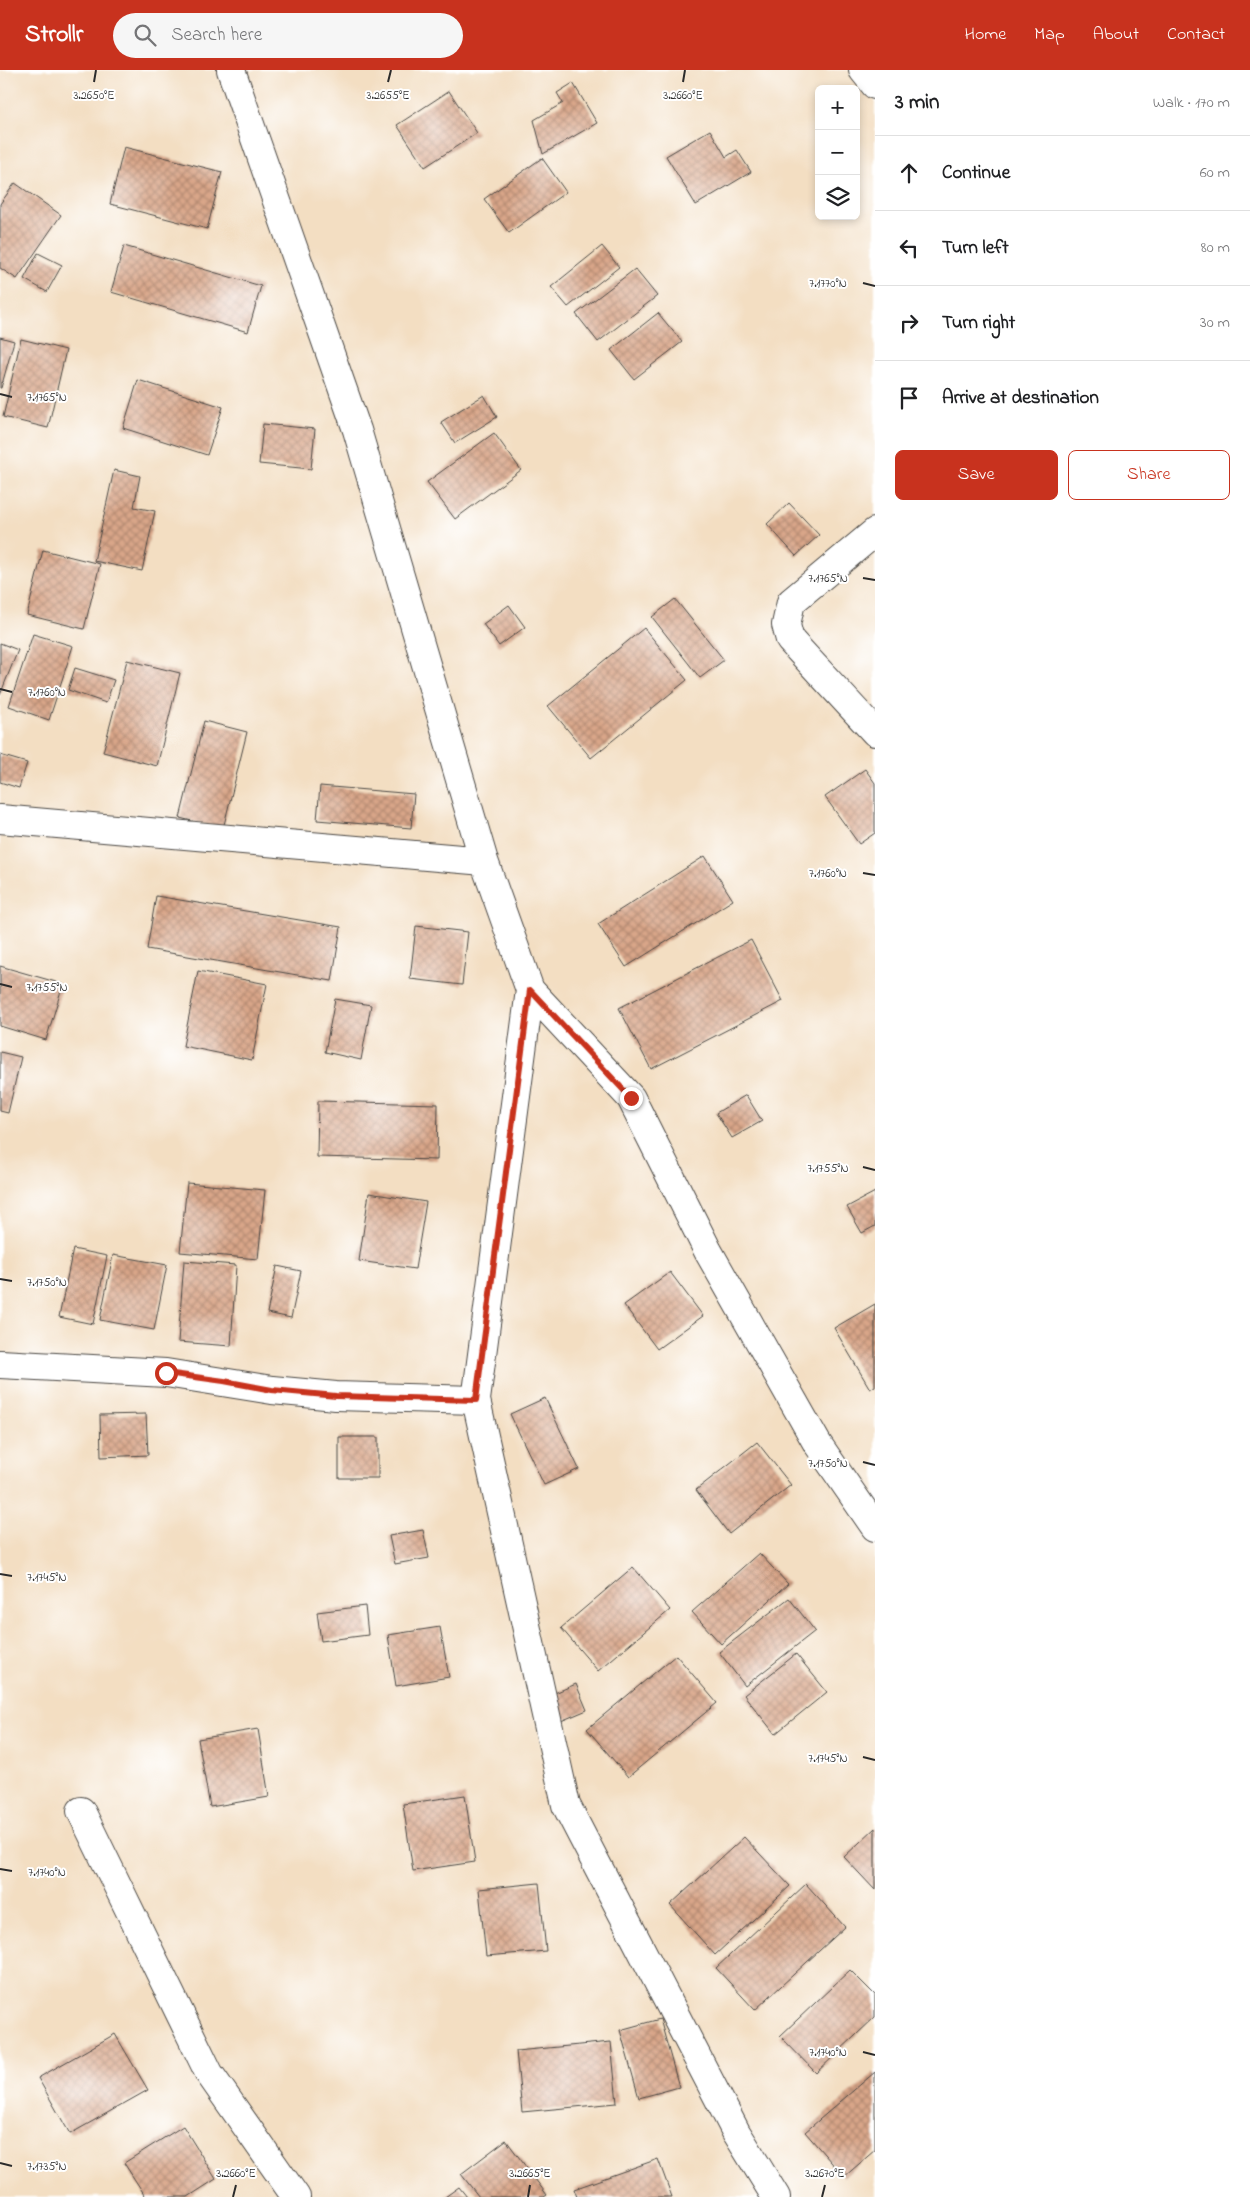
<!DOCTYPE html>
<html lang="en">
<head>
<meta charset="utf-8">
<style>
	:root { --surface:#fff; --page:#f6f6f6; --text:#202124; --muted:#757577; --line:#e0e0e0; --accent:#c8321e }
	body { margin:0; font-family:"Indie Flower",sans-serif; background:var(--page); color:var(--text) }
	.controls { position:absolute; right:15px; top:15px; display:grid; overflow:hidden; border-radius:8px; box-shadow:0 2px 8px #0003 }
	.controls button { width:45px; height:45px; display:grid; place-items:center; padding:0; border:0; border-bottom:1px solid var(--line); background:var(--surface); color:var(--text); font:25px sans-serif }
	.stop { position:absolute; width:15px; height:15px; margin:-11px; border:4px solid #c8321e; border-radius:50%; background:#fff }
	.stop.end { background:#c8321e; border-color:#fff; box-shadow:0 1px 5px #0008 }
	.list { margin:0; padding:0; list-style:none }
	h2 { display:flex; justify-content:space-between; align-items:center; height:65px; margin:0; padding:0 20px; font-size:21px }
	h2 small { font-size:16px; font-weight:400; color:var(--muted) }
	.list li { display:grid; grid-template-columns:32px 1fr auto; gap:15px; align-items:center; box-sizing:border-box; height:75px; padding:0 20px; border-top:1px solid var(--line) }
	.list b { display:block; font-size:19px; white-space:nowrap }
	.list em { font-size:16px; font-style:normal; color:var(--muted) }
	.actions { display:flex; gap:10px; padding:15px 20px }
	.actions a { flex:1; padding:11px 0; border:1px solid var(--accent); border-radius:8px; text-align:center; font-size:18px; color:var(--accent) }
	.actions .main { background:var(--accent); color:#fff }
	.icon { flex:none; width:28px; height:28px; fill:none; stroke:currentColor; stroke-width:2; stroke-linecap:round; stroke-linejoin:round }
	.map { position:relative; flex:none; width:875px; height:2127px; overflow:hidden }
	header { display:flex; align-items:center; gap:30px; box-sizing:border-box; height:70px; padding:0 25px; background:var(--accent); color:#fff }
	header strong { font-size:24px }
	nav { display:flex; gap:28px; margin-inline-start:auto; font-size:18px }
	.search { width:350px; height:45px; background:var(--page); display:flex; align-items:center; gap:12px; box-sizing:border-box; padding:0 18px; border-radius:28px; color:var(--muted); font-size:19px }
	main { display:flex }
	aside { flex:1; background:var(--surface) }
	.map>svg:first-child { display:block }
	.building { fill:url(#building-cross-hatch) }
	.lines { fill:none; stroke-linecap:round; stroke-linejoin:round }
	.minor-casing { stroke:#494642; stroke-width:30 }
	.minor { stroke:#fff; stroke-width:28 }
	.route { stroke:#c8321e; stroke-width:6 }
	.ticks { fill:none; stroke:#2b2b2b; stroke-width:2 }
	.ticks-label { font-size:12px; text-anchor:middle; fill:#2b2b2b; stroke:#fff; stroke-width:4; stroke-linejoin:round; paint-order:stroke }
</style>
</head>
<body>
<header>
<strong>Strollr</strong>
<div class="search"><svg class="icon" aria-label="search" viewBox="0 0 24 24"><circle cx="10" cy="10" r="6"/><path d="M15 15l6 6"/></svg>Search here</div>
<nav><a>Home</a><a>Map</a><a>About</a><a>Contact</a></nav>
</header>
<main>
<div class="map">
<svg width="875" height="2127" viewBox="0 0 875 2127">
	<defs>
		<pattern id="building-cross-hatch" width="8" height="8" patternUnits="userSpaceOnUse" patternTransform="scale(1.25)"><rect width="8" height="8" fill="#d9a689"/><path d="M0 0l8 8M0 8l8-8" fill="none" stroke="#b08770"/></pattern>
	</defs>
	<rect width="100%" height="100%" fill="#fff"/>
	<filter id="ink" filterUnits="userSpaceOnUse"><feTurbulence type="fractalNoise" baseFrequency=".02" numOctaves="2"/><feDisplacementMap in="SourceGraphic" scale="10" xChannelSelector="R" yChannelSelector="G"/><feConvolveMatrix kernelMatrix="1 2 1 2 8 2 1 2 1" color-interpolation-filters="sRGB"/></filter>
	<filter id="wash" filterUnits="userSpaceOnUse"><feTurbulence type="fractalNoise" baseFrequency=".0096" numOctaves="4" result="noise"/><feDisplacementMap in="SourceGraphic" scale="20" xChannelSelector="R" yChannelSelector="G"/><feGaussianBlur stdDeviation="1.12" result="paint"/><feColorMatrix in="noise" values="0 0 0 0 0 0 0 0 0 0 0 0 0 0 0 0 0 1.4 0 .05"/><feComposite in="paint" operator="in"/></filter>
	<g filter="url(#wash)">
		<rect width="100%" height="100%" fill="#f3dec2"/>
		<g id="blocks">
			<path class="building" d="M573,13L597,53L543,84L534,50L563,33L557,23Z
				M449,21L477,63L425,97L397,55Z
				M710,60L726,87L737,80L751,102L696,135L666,86Z
				M124,77L222,102L207,159L110,134Z
				M542,88L566,122L509,163L484,129Z
				M15,113L61,145L17,209L0,198V134Z
				M124,176L261,216L248,262L111,222Z
				M602,176L619,197L568,237L551,217Z
				M38,183L62,195L47,222L24,209Z
				M635,199L657,226L598,272L576,244Z
				M658,243L682,272L634,309L611,280Z
				M0,267L14,271L1,318H0Z
				M21,269L66,280L48,358L3,347Z
				M138,310L223,337L207,385L123,358Z
				M484,325L497,347L455,373L441,352Z
				M263,354L315,359L311,399L259,394Z
				M494,363L521,400L455,449L427,412Z
				M114,400L140,406L134,437L155,441L142,501L94,491Z
				M789,433L819,465L796,486L767,454Z
				M43,480L100,494L84,559L27,545Z
				M675,529L724,590L700,608L652,547Z
				M509,535L525,557L499,576L483,554Z
				M644,558L687,610L591,688L548,636Z
				M33,564L73,576L49,650L9,636Z
				M0,573L18,580L0,625Z
				M127,590L180,603L157,696L103,682Z
				M75,598L114,610L106,633L68,620Z
				M204,651L247,662L223,759L180,748Z
				M0,685L27,693L19,718L0,712Z
				M865,699L875,713V763L859,774L825,727Z
				M320,716L414,724L411,758L317,750Z
				M705,786L733,830L626,897L598,854Z
				M156,826L341,857L332,911L147,879Z
				M416,856L468,862L462,915L410,909Z
				M751,870L783,931L651,999L619,938Z
				M0,896L63,914L46,970L0,956Z
				M198,901L267,914L252,990L183,976Z
				M335,929L371,935L361,990L325,982Z
				M0,982L21,987L8,1043L0,1041Z
				M746,1025L762,1051L732,1068L716,1043Z
				M318,1031L438,1034L437,1090L317,1087Z
				M187,1113L265,1120L258,1189L180,1182Z
				M875,1122V1156L862,1163L847,1137Z
				M369,1123L426,1132L415,1199L359,1191Z
				M73,1179L107,1186L93,1254L59,1247Z
				M113,1185L167,1195L154,1260L100,1250Z
				M184,1191L236,1195L231,1276L178,1272Z
				M277,1196L301,1201L291,1248L267,1243Z
				M670,1202L703,1246L657,1279L624,1235Z
				M875,1234V1316L870,1319L834,1258Z
				M545,1328L579,1399L544,1415L510,1344Z
				M146,1344L148,1385L101,1387L100,1345Z
				M339,1367H378V1408H339Z
				M757,1372L791,1415L729,1464L696,1420Z
				M423,1460L429,1488L395,1494L389,1466Z
				M759,1483L788,1514L721,1574L692,1542Z
				M633,1497L670,1540L598,1601L561,1558Z
				M789,1528L815,1561L745,1616L719,1582Z
				M365,1536L368,1565L321,1571L317,1542Z
				M440,1557L449,1607L396,1616L388,1565Z
				M796,1584L827,1622L775,1664L744,1625Z
				M676,1585L717,1633L628,1707L587,1659Z
				M576,1614L587,1640L561,1651L550,1625Z
				M258,1659L269,1727L210,1737L198,1669Z
				M465,1725L475,1792L413,1801L403,1734Z
				M875,1758V1820L844,1787Z
				M744,1767L790,1816L715,1885L670,1835Z
				M539,1813L546,1881L486,1886L479,1819Z
				M806,1814L845,1857L755,1940L716,1898Z
				M850,1900L875,1925V1947L816,2003L780,1966Z
				M660,1949L679,2017L639,2028L620,1960Z
				M115,1964L148,2020L70,2064L38,2008Z
				M611,1972L617,2033L522,2042L516,1981Z
				M875,2002V2080L844,2107L805,2062Z
				M183,2056L216,2109L188,2127H146L124,2093Z
				M506,2070L547,2125L544,2127H479L461,2104Z
				M658,2089L672,2127H577L574,2119Z
				M459,2117L467,2127H445Z"/>
		</g>
	</g>
	<g filter="url(#ink)">
		<use href="#blocks" fill-opacity="0" stroke="#494642" stroke-width="1"/>
		<g class="lines">
			<defs>
				<path id="minor" d="M231,0L357,360L484,791L530,920L476,1330L566,1735L736,2062L776,2127
					M863,0L875,15
					M875,462L791,532L786,555L790,570L875,662
					M0,749L484,791
					M530,920L631,1028L708,1181L817,1373L875,1457
					M0,1294L166,1303L272,1320L336,1326L476,1330
					M81,1741L209,2003L296,2127"/>
			</defs>
			<use href="#minor" class="minor-casing"/>
			<use href="#minor" class="minor"/>
		</g>
	</g>
	<g class="lines" filter="url(#ink)">
		<path class="route" d="M166,1303L224,1311L272,1320L336,1326L476,1330L530,920L631,1028"/>
	</g>
	<path class="ticks" d="M94,12L96,0M388,12L391,0M683,12L685,0M863,213L875,216M0,324L12,327M863,508L875,510M0,619L12,622M863,803L875,805M0,914L12,917M863,1097L875,1100M0,1209L12,1211M863,1392L875,1395M0,1504L12,1506M863,1687L875,1690M0,1799L12,1801M863,1982L875,1985M0,2093L12,2096M233,2127L236,2115M528,2127L530,2115M822,2127L825,2115"/>
	<g class="ticks-label">
		<text x="94" y="29">3.2650°E</text>
		<text x="388" y="29">3.2655°E</text>
		<text x="683" y="29">3.2660°E</text>
		<text x="828" y="217">7.1770°N</text>
		<text x="47" y="331">7.1765°N</text>
		<text x="828" y="512">7.1765°N</text>
		<text x="47" y="626">7.1760°N</text>
		<text x="828" y="807">7.1760°N</text>
		<text x="47" y="921">7.1755°N</text>
		<text x="828" y="1102">7.1755°N</text>
		<text x="47" y="1216">7.1750°N</text>
		<text x="828" y="1397">7.1750°N</text>
		<text x="47" y="1511">7.1745°N</text>
		<text x="828" y="1692">7.1745°N</text>
		<text x="47" y="1806">7.1740°N</text>
		<text x="828" y="1986">7.1740°N</text>
		<text x="47" y="2100">7.1735°N</text>
		<text x="236" y="2107">3.2660°E</text>
		<text x="530" y="2107">3.2665°E</text>
		<text x="825" y="2107">3.2670°E</text>
	</g>
</svg>
<div class="controls">
<button>+</button>
<button>−</button>
<button><svg class="icon" aria-label="layers" viewBox="0 0 24 24"><path d="M12 4l9 5-9 5-9-5zM3 14l9 5 9-5"/></svg></button>
</div>
<div class="stop" style="left:166px;top:1303px"></div>
<div class="stop end" style="left:631px;top:1028px"></div>
</div>
<aside>
<h2>3 min<small>Walk · 170 m</small></h2>
<ul class="list">
<li><svg class="icon" aria-label="ahead" viewBox="0 0 24 24"><path d="M12 20V5M6 11l6-6 6 6"/></svg><div><b>Continue</b></div><em>60 m</em></li>
<li><svg class="icon" aria-label="left" viewBox="0 0 24 24"><path d="M17 20v-9H6M10 6l-5 5 5 5"/></svg><div><b>Turn left</b></div><em>80 m</em></li>
<li><svg class="icon" aria-label="right" viewBox="0 0 24 24"><path d="M7 20v-9h11M14 6l5 5-5 5"/></svg><div><b>Turn right</b></div><em>30 m</em></li>
<li><svg class="icon" aria-label="arrive" viewBox="0 0 24 24"><path d="M6 21V4h12l-3 4 3 4H6"/></svg><div><b>Arrive at destination</b></div></li>
</ul>
<div class="actions"><a class="main">Save</a><a>Share</a></div>
</aside>
</main>
</body>
</html>
